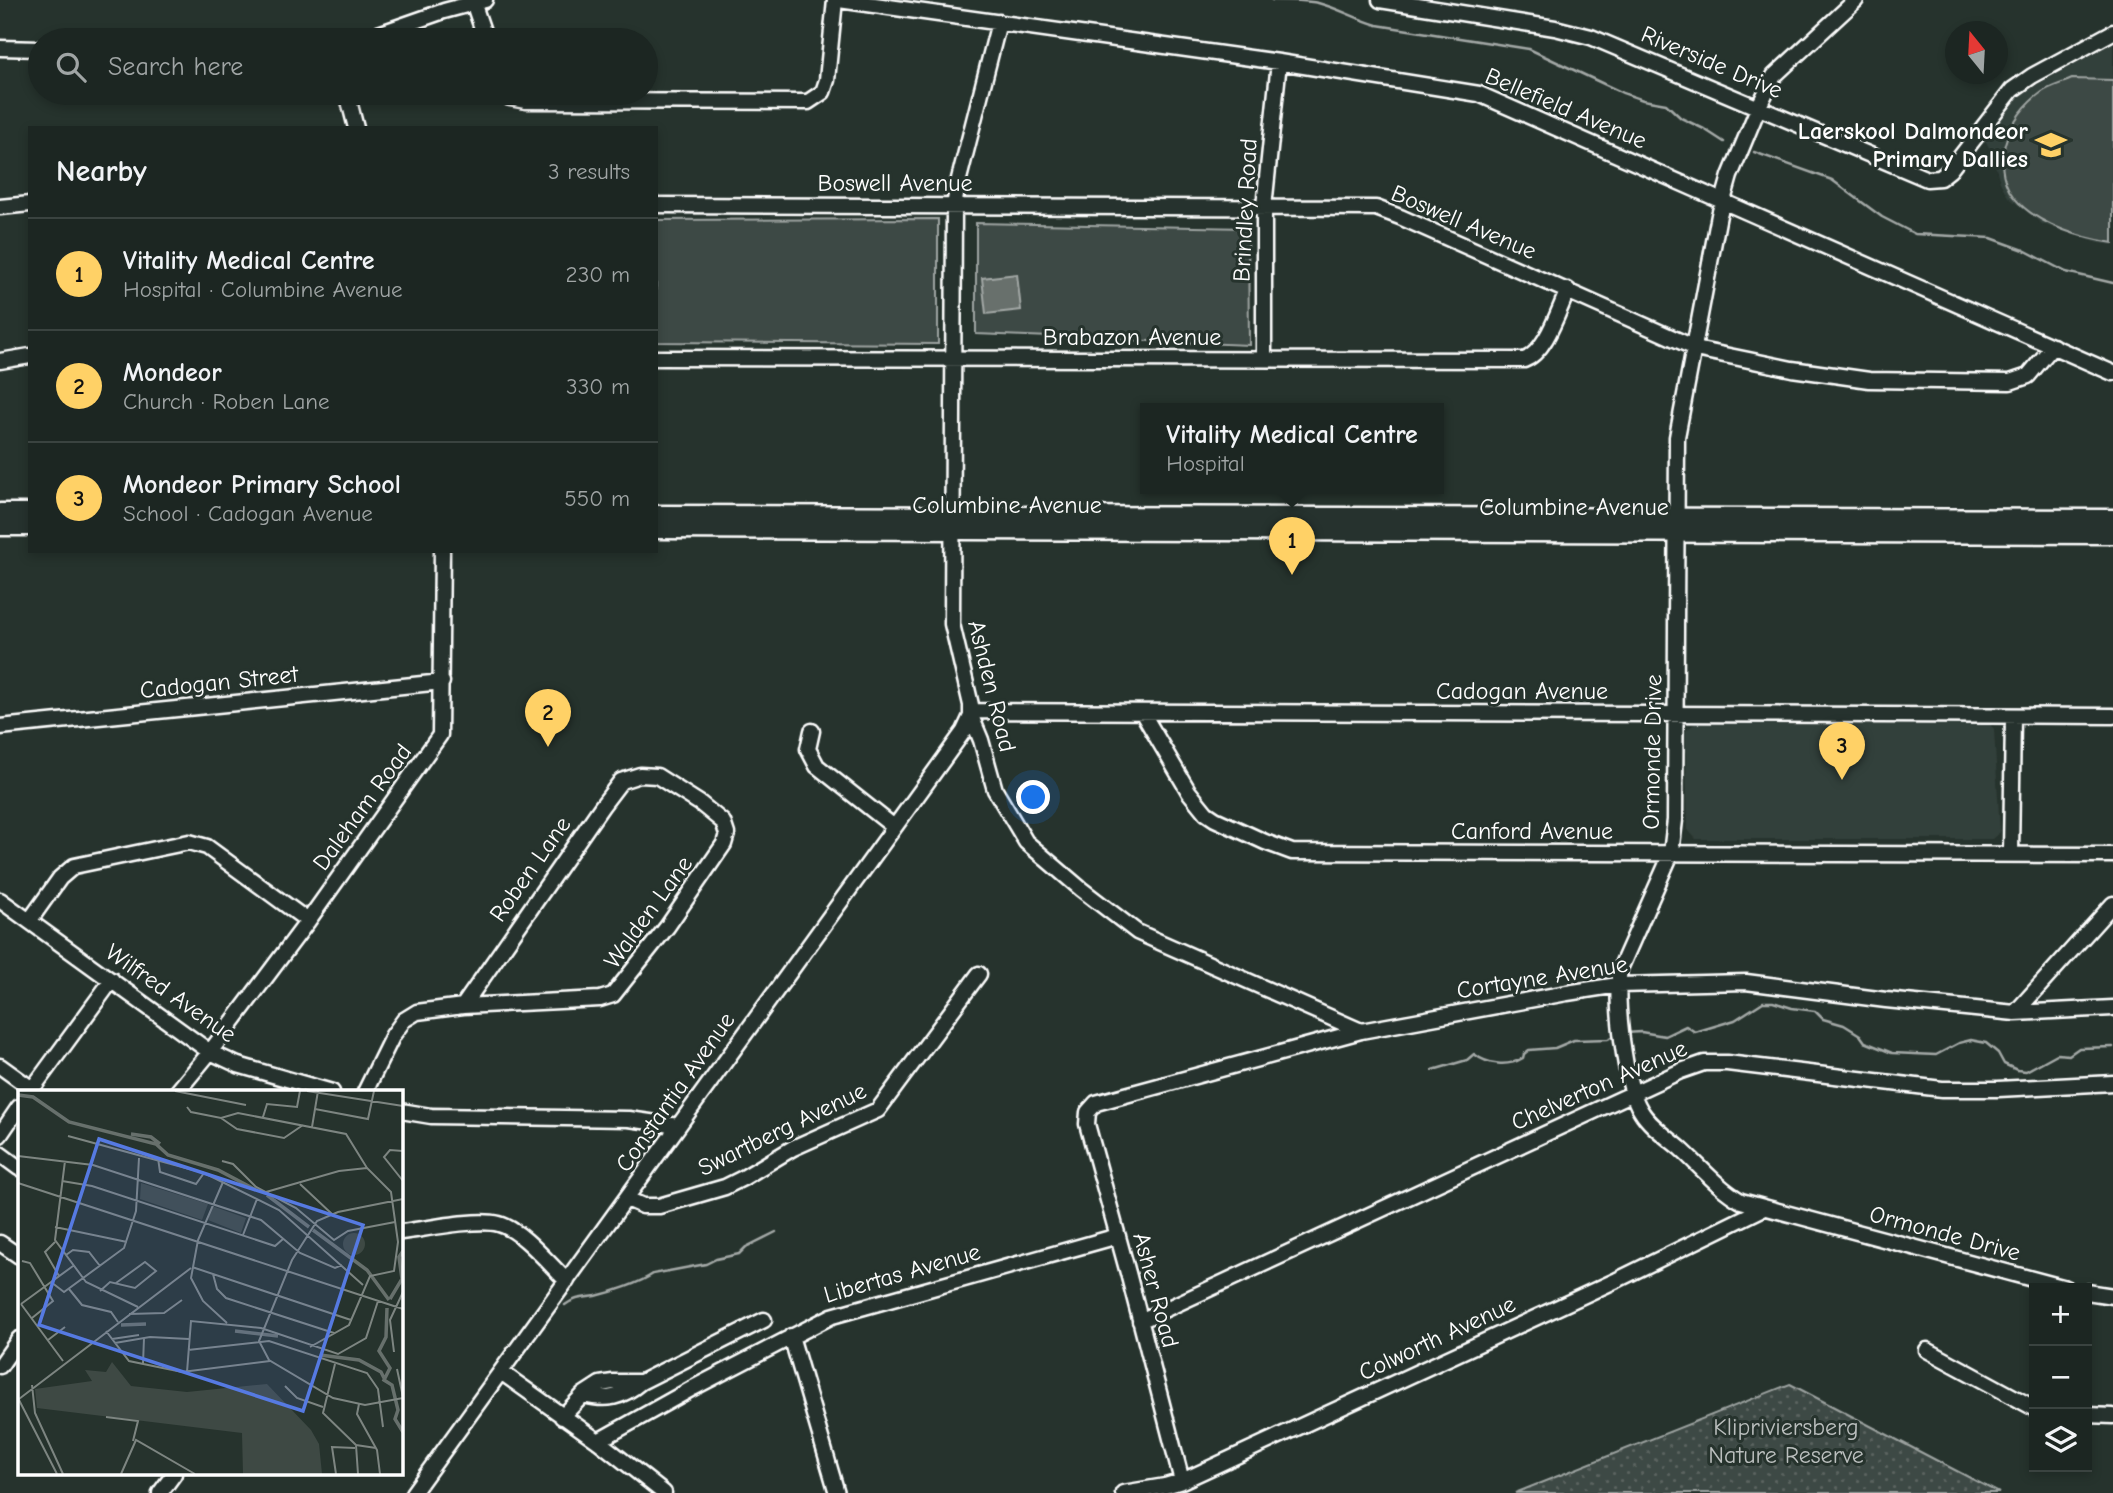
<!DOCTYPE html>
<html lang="en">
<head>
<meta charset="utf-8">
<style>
	:root { --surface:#1c2622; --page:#29322f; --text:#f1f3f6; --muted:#a0a5a5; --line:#3a4340; --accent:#ffd166 }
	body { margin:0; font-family:"Comic Neue",sans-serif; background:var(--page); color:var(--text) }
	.controls { position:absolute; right:21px; bottom:21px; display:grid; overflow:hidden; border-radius:0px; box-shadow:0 4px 10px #0003 }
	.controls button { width:63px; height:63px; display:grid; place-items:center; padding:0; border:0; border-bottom:2px solid var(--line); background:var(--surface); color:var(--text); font:35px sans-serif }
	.compass { position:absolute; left:1945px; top:21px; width:63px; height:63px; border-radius:50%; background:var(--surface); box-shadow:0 4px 10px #0003; rotate:342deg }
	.you { position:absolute; left:1034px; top:798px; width:24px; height:24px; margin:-18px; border:5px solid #fff; border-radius:50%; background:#1a73e8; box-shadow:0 0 0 10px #1a73e833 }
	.badge { display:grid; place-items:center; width:46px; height:46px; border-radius:50%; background:var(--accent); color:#111; font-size:23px; font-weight:700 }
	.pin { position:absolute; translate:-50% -58px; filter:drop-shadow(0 2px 4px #0008) }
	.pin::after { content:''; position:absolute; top:37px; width:24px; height:21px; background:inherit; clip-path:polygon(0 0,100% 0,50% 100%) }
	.popup { position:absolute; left:1140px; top:403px; width:304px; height:91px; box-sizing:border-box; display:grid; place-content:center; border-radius:0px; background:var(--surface); filter:drop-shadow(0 2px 5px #0005); font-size:23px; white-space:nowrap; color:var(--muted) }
	.popup b { font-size:26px; color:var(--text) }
	.popup::after { content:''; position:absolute; left:50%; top:100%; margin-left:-14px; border:14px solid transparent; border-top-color:var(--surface) }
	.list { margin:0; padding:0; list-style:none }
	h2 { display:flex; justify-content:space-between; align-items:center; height:91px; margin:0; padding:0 28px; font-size:30px }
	h2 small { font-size:23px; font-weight:400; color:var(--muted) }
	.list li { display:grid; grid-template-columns:46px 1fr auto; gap:21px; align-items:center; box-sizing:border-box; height:112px; padding:0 28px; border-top:2px solid var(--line) }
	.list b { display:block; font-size:26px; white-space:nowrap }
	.list p { margin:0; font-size:23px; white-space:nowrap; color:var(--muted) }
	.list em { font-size:23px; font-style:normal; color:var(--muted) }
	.icon { flex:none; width:38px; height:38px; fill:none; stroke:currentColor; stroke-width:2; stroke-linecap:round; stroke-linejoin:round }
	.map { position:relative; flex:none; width:2113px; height:1493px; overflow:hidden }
	.search { position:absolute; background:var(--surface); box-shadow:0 4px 10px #0003; left:28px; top:28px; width:630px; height:77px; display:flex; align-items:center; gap:18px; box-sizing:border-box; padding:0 24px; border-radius:38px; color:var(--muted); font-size:26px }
	.panel { position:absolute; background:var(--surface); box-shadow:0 4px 10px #0003; left:28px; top:126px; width:630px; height:427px; border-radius:0px }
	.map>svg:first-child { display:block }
	.built { fill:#333f3a }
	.green { fill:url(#green-dots); stroke:#9ea4a2; stroke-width:2 }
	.pitch { fill:#3e4944; stroke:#9ea4a2; stroke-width:2 }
	.water { fill:#67706c; stroke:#a4a9a7; stroke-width:2 }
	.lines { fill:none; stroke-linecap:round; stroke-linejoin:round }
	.stream { stroke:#a4a9a7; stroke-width:2.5 }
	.minor-casing { stroke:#fff; stroke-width:19 }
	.major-casing { stroke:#fff; stroke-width:23 }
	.minor { stroke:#26332d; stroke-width:14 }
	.major { stroke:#26332d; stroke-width:18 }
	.labels { text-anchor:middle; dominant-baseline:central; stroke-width:6; stroke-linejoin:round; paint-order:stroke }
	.street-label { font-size:24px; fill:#fff; stroke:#26332d }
	.poi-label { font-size:24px; font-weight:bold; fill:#fff; stroke:#26332d; text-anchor:end }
	.park-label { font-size:24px; fill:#bbbfbe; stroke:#26332d }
	.inset-river { fill:none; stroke:#67706c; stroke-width:3.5 }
	.inset-road { fill:none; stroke:#7d8581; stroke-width:2 }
	.view { fill:#567ae2; fill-opacity:0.15; stroke:#567ae2; stroke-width:3.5 }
	.inset-edge { fill:none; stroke:#fff; stroke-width:3.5 }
</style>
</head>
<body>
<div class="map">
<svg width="2113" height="1493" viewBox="0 0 2113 1493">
	<defs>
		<pattern id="green-dots" width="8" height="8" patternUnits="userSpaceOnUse" patternTransform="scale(1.75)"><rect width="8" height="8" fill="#3e4944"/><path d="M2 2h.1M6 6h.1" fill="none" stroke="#5b6460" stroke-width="1.8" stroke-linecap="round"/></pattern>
	</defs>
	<rect width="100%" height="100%" fill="#26332d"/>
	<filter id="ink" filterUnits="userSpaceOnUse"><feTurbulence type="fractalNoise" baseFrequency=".0143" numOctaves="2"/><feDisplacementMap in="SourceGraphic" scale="14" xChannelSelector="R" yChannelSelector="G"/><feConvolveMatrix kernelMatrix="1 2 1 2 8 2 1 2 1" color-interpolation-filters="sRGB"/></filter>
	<g filter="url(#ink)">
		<path class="built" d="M2113,43V245L2098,243L2042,224L2008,197L2000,182L1991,151L1985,140L2019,95Z
			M1701,719L1986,720L1994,729L2000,832L1992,839H1696L1688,830L1685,731Z"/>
		<path class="green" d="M1790,1384L1999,1493H1515Z"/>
		<path class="pitch" d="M2072,79L2113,80V243C2082,238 2042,226 2019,203C1985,170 2008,115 2042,92C2051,86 2063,83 2072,79Z
			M938,219V344L656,342V220Z
			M976,223L1248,228L1249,345L976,334Z"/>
		<path class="water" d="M1017,274L1021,310L986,314L982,278Z"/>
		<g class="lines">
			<path class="stream" d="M1272,0C1287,0 1303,0 1318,3C1338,8 1356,19 1377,25L1529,49L1623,93L1643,100L1666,104L1681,118L1704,129L1724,142
				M1754,152L1832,180L1882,217L1915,234L1991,238L2024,250L2066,272L2113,283
				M1626,1033L1641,1032L1665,1036L1686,1026L1695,1032L1735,1020L1763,1002H1773L1792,1008L1815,1011L1823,1019L1844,1025L1860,1035L1865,1042L1892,1053L1936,1055L1959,1043L1971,1040L1986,1043L1998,1053L2004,1064L2017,1070L2026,1071L2057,1054L2069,1055L2079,1048L2113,1047
				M1433,1070L1467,1060L1474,1054C1488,1065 1508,1067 1523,1058L1524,1054L1529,1050L1555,1048L1574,1040L1608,1039L1616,1035
				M565,1305C576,1297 584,1298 596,1296C613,1292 640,1283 653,1274L706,1264L716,1259L739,1254L746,1247L776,1232"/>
			<defs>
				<path id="minor" d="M839,0L1279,62L1479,94L2113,373
					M1380,0L1555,28L1591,37L1927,179L1940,178L1950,170L2012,90L2032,76L2113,32
					M1856,0L1774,76L1759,106L1730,176L1719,215L1677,437L1675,820L1671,854L1620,969C1615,999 1624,1085 1641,1111C1650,1126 1667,1137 1680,1148C1700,1166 1718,1188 1741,1201L2066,1288
					M473,2L486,40
					M999,22L959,179L954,206L952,624L971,705V716L981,740L995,790L1026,842L1081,889L1137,932L1361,1031
					M361,40L444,11L485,0
					M0,48L40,49
					M347,93L356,128
					M505,93L510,98L526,101L808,102L823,92L827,80L835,0
					M656,205L1376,208L1400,217L1700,350L1792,369L1869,380L2010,382L2028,376L2053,346
					M0,207L30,204
					M656,358L1524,360C1546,352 1558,311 1568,290
					M1264,359V207L1279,62
					M0,361L30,356
					M972,711L2113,716
					M1142,712L1189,792L1206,813L1215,819L1265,842L1292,852L2113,855
					M0,727L442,682
					M812,731L808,749L817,766L894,827
					M2011,854L2013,717
					M0,900L210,1052L238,1065L332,1092
					M30,920L60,878L74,866L189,842L207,847L308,921
					M2015,1013L2113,904
					M0,1066L32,1089
					M30,1092L112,980
					M177,1092L210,1052L308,921L440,735L442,551
					M365,1092L393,1035L404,1020L417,1012L463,1006L600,999L613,995L667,927L724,844L727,834L723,822L701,804L657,776L640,775L621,781L602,806L463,1006
					M401,1111L431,1116L629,1119L678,1126
					M0,1135L19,1107
					M0,1154L19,1168
					M627,1199L643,1206H659L725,1187L743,1178L793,1148L878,1110L979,974
					M401,1232C426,1229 477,1218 499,1224C522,1230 549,1264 567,1281
					M0,1243L19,1256
					M2087,1292L2113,1296
					M1140,1321L1681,1071L1704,1063H1727L1942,1089H1998L2113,1083
					M791,1336L837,1493
					M1927,1350L2034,1408
					M0,1366L19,1339
					M501,1372L598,1441L664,1493
					M583,1395C607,1401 622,1398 641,1382
					M2087,1415L2113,1416
					M562,1417L583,1395L600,1384L613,1382H641L764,1320
					M598,1441L693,1388L832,1316L1118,1236
					M1182,1481L1128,1273L1087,1124L1088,1112L1096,1103L1361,1031L1567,993L1618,985L1746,982L1886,1000L2015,1013L2113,1008
					M160,1493L174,1474
					M413,1493L964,731L971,716
					M1123,1493L1165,1486L1182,1481L1617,1280L1764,1208"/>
				<path id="major" d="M0,513H30
					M656,515L2113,519
					M0,526H30
					M656,529L2113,534"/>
			</defs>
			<use href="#minor" class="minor-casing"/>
			<use href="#major" class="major-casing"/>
			<use href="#minor" class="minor"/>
			<use href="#major" class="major"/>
		</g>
	</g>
	<defs>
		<symbol id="school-bare" viewBox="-9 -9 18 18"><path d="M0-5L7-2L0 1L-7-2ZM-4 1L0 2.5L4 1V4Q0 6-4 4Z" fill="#ffd166" stroke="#26332d" stroke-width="2.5" paint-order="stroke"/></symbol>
	</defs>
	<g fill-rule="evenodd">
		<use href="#school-bare" x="2029" y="123" width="44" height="44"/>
	</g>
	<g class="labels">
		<g class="street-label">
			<text transform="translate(1712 62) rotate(23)">Riverside Drive</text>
			<text transform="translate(1566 108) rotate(23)">Bellefield Avenue</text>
			<text x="895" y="183">Boswell Avenue</text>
			<text transform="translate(1245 210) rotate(-87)">Brindley Road</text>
			<text transform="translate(1464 222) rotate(23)">Boswell Avenue</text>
			<text x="1132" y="337">Brabazon Avenue</text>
			<text x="1007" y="505">Columbine Avenue</text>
			<text x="1574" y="507">Columbine Avenue</text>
			<text transform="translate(219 682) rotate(-6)">Cadogan Street</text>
			<text transform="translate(992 686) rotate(76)">Ashden Road</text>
			<text x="1522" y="691">Cadogan Avenue</text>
			<text transform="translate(1652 752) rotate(-89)">Ormonde Drive</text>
			<text transform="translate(362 807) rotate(-54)">Daleham Road</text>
			<text x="1532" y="831">Canford Avenue</text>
			<text transform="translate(530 869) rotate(-55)">Roben Lane</text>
			<text transform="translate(648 912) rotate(-54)">Walden Lane</text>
			<text transform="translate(1542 977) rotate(-9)">Cortayne Avenue</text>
			<text transform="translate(171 993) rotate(35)">Wilfred Avenue</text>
			<text transform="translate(1599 1085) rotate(-24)">Chelverton Avenue</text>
			<text transform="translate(675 1092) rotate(-55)">Constantia Avenue</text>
			<text transform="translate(782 1129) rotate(-26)">Swartberg Avenue</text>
			<text transform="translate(1945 1233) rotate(15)">Ormonde Drive</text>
			<text transform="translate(902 1273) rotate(-16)">Libertas Avenue</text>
			<text transform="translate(1156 1290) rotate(75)">Asher Road</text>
			<text transform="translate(1437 1338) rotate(-25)">Colworth Avenue</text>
		</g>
		<g class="poi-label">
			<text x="2028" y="131">Laerskool Dalmondeor<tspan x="2028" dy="28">Primary Dallies</tspan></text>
		</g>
		<g class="park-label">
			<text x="1786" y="1427">Klipriviersberg<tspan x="1786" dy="28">Nature Reserve</tspan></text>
		</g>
	</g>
	<g transform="translate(18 1090)">
		<rect width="385" height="385" fill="#26332d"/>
		<path d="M94,272L113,296L169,302L249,294L293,340L301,354L304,384H225L224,343L19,318L17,299L74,291L67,280L88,282Z" fill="#3e4944"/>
		<path d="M123,93L190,114L184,130L122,109ZM194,116L228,128L223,143L190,130ZM325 154a11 11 0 1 1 22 0a11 11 0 1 1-22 0Z" fill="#3e4944"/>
		<path class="inset-river" d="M0,5L15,7L51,32L138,54L150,65L200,80L238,100M113,44L133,47L142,54M249,105L291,137M295,140L349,180L371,210M372,209L384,189L381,167L385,161M369,218L368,247L361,261L372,278L366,290L374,295L380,320L377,329L385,342M103,235L128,234M217,241L260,246M302,265L341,270L363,282L366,288"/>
		<path class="inset-road" d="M157,1L228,15M289,1L385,16M169,17L173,22L203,28L220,23L328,44L349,78L373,102L380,152L376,181L352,186L331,235L292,257M297,19L350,29L356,1M245,27L249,14L279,17L282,1M203,28L219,39L266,48L285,35M294,37L300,1M61,49L50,46L186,83L261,120L345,195M385,61L372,60L366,67L385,91M0,66L75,75L243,130L282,163L317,178L324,175M140,68L142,82L178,94L186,83M47,71L37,150L68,192L120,217M204,71L215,74L238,97L278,118L316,150L330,141L377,132M44,91L74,96L257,156L265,149M205,92L180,150L173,188L185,211L209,233M0,93L385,219M282,94L314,124M248,102L321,81L349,78M385,109L320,122L299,131L274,170L241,251L251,270L315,308L347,315L385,308M37,137L109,152M225,145L239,109M37,152L27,162L41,186M48,165L55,160L71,162L82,176M4,171L12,173L35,211L14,228M174,177L333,230M195,184L199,199L208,208L316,243M33,192L46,202L106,158L118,121L121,68M51,199L64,215L93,222L100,232M82,201L92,192L117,198L138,181L127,172L98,193M3,214L45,271M3,214L55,176M111,224L146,223L164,210M88,241L111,271L164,282L252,271M94,249L121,245M30,250L47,237M97,253L132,247L171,249M170,260L251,251L349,283L360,299L365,337M376,262L372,230L385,202M125,274L126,248M317,274L305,323L338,355L358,358M379,279L385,307M169,282L173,231L243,238L320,264L348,248L360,211M14,295L17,323L45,384M267,296L279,308L305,317M0,308L39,384M1,309L173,178M341,314L339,324L359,360L362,384M88,327L120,331L115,351M338,355L340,384M103,384L118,350L177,384M318,384L314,357L337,358"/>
		<path class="view" d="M81,49L345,135L285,321L21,235Z"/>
		<rect width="385" height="385" class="inset-edge"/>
	</g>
</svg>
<div class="controls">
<button>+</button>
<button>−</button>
<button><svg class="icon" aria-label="layers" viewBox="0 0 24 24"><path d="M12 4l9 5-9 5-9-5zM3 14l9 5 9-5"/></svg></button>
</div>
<svg class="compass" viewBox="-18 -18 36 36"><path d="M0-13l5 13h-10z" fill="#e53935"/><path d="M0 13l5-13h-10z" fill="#a0a5a5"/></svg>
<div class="you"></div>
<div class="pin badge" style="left:1292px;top:575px">1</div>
<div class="popup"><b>Vitality Medical Centre</b>Hospital</div>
<div class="pin badge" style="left:548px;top:747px">2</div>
<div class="pin badge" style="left:1842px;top:780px">3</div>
<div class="search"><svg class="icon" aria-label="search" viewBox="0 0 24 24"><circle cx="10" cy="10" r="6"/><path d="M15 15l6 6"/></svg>Search here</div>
<section class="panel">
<h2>Nearby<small>3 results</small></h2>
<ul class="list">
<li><span class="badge">1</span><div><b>Vitality Medical Centre</b><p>Hospital · Columbine Avenue</p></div><em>230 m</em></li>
<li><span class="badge">2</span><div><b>Mondeor</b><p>Church · Roben Lane</p></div><em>330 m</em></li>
<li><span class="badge">3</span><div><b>Mondeor Primary School</b><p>School · Cadogan Avenue</p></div><em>550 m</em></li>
</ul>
</section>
</div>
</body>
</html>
